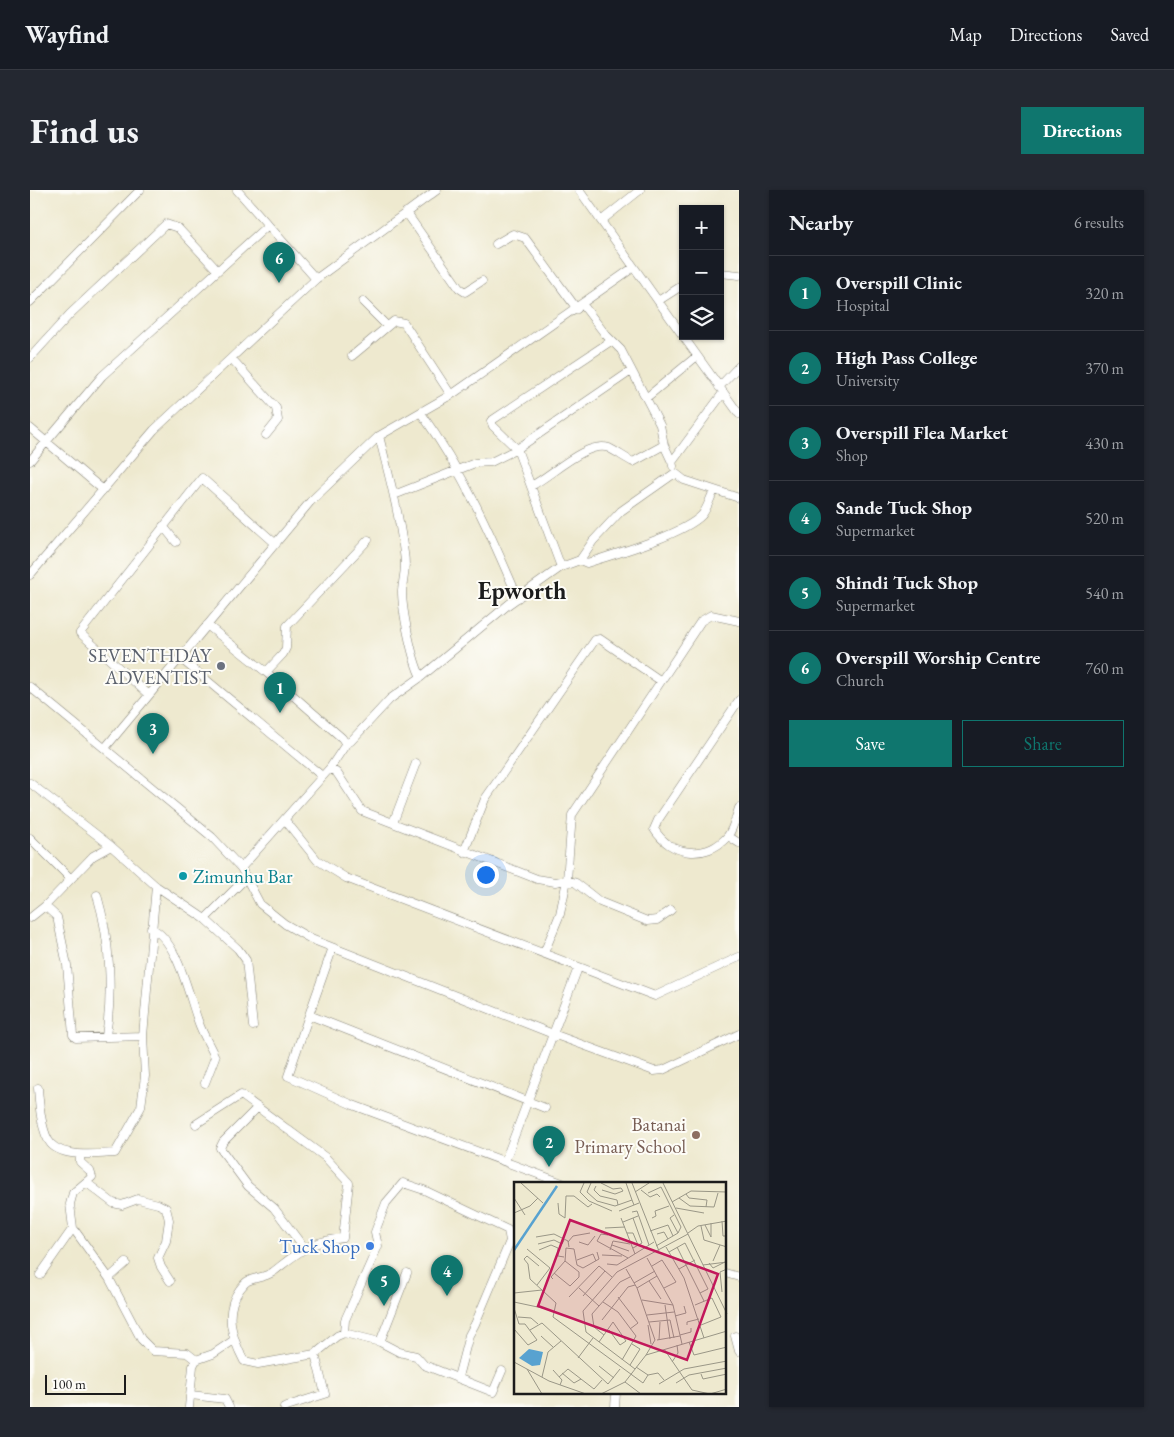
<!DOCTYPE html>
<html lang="en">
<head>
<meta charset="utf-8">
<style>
	:root { --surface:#171b24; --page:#242831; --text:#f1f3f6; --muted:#9ea1a6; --line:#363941; --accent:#0f766e }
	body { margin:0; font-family:"EB Garamond",serif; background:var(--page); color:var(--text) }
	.controls { position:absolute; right:15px; top:15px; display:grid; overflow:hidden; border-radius:0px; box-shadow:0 1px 4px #0004 }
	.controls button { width:45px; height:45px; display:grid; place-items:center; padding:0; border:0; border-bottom:1px solid var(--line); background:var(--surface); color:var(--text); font:25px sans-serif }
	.scale { position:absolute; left:15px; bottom:12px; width:81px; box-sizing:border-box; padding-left:5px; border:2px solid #1c1c1c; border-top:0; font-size:14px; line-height:18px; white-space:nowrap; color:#1c1c1c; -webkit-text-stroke:4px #fdfcf7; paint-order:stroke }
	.you { position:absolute; left:455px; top:684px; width:18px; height:18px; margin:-12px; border:4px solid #fff; border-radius:50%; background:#1a73e8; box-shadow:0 0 0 8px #1a73e833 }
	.badge { display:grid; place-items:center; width:32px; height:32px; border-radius:50%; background:var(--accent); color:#fff; font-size:16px; font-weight:700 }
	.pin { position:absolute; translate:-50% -41px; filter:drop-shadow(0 1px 2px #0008) }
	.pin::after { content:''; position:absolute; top:26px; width:18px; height:15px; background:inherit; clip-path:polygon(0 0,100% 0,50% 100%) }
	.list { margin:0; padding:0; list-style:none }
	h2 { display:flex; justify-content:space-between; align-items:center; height:65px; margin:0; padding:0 20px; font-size:21px }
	h2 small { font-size:16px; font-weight:400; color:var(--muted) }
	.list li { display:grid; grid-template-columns:32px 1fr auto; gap:15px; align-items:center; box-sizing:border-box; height:75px; padding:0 20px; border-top:1px solid var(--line) }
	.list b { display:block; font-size:19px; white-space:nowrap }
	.list p { margin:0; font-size:16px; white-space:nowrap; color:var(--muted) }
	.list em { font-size:16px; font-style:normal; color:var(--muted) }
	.actions { display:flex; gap:10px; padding:15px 20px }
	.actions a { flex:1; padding:11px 0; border:1px solid var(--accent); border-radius:0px; text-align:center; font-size:18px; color:var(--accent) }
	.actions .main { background:var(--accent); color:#fff }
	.icon { flex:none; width:28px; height:28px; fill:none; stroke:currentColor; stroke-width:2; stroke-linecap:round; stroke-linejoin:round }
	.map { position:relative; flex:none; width:709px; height:1217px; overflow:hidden; border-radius:0px }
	header { display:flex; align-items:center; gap:30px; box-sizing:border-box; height:70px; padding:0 25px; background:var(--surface); border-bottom:1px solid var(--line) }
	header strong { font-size:24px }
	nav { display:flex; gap:28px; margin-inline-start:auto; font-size:18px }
	.intro { display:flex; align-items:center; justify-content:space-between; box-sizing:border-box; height:120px; padding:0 30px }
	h1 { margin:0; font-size:35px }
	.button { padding:12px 22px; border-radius:0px; background:var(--accent); color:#fff; font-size:18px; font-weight:700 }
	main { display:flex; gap:30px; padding:0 30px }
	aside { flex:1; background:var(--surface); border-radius:0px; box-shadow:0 1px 4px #0004 }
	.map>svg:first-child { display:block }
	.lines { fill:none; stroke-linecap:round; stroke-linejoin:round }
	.minor-casing { stroke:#858276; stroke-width:9 }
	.minor { stroke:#fff; stroke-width:8 }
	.worship-dot { fill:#6b7280; stroke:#fdfcf7; stroke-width:2 }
	.culture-dot { fill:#0f9aa8; stroke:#fdfcf7; stroke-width:2 }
	.education-dot { fill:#8d6e63; stroke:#fdfcf7; stroke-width:2 }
	.shop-dot { fill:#3f7fe0; stroke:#fdfcf7; stroke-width:2 }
	.labels { text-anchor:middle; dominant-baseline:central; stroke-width:4; stroke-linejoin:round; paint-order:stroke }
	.worship-label { font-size:19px; fill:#5b616d; stroke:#fdfcf7; text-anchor:end }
	.culture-label { font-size:19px; fill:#0d838f; stroke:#fdfcf7; text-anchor:start }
	.education-label { font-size:19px; fill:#785e54; stroke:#fdfcf7; text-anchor:end }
	.shop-label { font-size:19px; fill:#366cbe; stroke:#fdfcf7; text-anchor:end }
	.district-label { font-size:24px; font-weight:bold; fill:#1c1c1c; stroke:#fdfcf7 }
	.inset-river { fill:none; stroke:#58a2d0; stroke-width:2.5 }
	.inset-road { fill:none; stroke:#9a9787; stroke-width:1 }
	.view { fill:#c2185b; fill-opacity:0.15; stroke:#c2185b; stroke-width:2.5 }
	.inset-edge { fill:none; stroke:#1c1c1c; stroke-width:2.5 }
</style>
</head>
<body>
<header>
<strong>Wayfind</strong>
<nav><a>Map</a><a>Directions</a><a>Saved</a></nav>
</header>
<div class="intro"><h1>Find us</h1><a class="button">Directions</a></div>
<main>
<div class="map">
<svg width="709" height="1217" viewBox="0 0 709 1217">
	<rect width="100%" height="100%" fill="#fdfcf7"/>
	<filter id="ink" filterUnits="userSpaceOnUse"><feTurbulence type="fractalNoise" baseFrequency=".02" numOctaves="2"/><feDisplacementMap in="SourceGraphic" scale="10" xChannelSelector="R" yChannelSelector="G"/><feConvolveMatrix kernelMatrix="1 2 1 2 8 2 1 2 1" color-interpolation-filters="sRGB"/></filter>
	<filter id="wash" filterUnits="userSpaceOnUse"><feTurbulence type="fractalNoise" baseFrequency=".0096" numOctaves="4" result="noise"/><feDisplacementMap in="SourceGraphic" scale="20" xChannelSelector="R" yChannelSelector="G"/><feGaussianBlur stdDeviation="1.12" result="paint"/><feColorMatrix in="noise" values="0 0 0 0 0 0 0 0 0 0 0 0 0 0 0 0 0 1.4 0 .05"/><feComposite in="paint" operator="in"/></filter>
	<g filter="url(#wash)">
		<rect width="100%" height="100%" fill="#eee9cf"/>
	</g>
	<g filter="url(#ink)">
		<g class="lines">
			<defs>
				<path id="minor" d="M207,0L286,89
					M549,0L653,146
					M376,22L429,98L435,102L452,91
					M571,31L610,0
					M466,54L483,44L495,48L547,119
					M690,83L709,85
					M628,111L653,95
					M0,112L110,0
					M333,112L357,136
					M553,115L575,144L591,160L630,235L634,255L642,272
					M653,146L709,224
					M322,166L364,131L374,133L421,205
					M0,168L40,124L136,34L148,38L187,80
					M202,169L246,218L248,230L236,245
					M689,197L709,176
					M616,208L667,166
					M391,223C433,282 460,342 488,408
					M0,238L72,299
					M349,246C359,285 369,323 374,363C377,380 373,386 372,401C372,420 382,470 391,487
					M0,271L72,186L238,35
					M643,276L642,272L693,203
					M501,296C521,286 557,250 579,258C587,262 595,268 603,272L634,255
					M364,305L445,273L461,272L487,259L601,181
					M133,336L146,352
					M550,370L557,373C585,364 653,345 672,325C677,319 680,308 684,301
					M531,377L487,259L463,236L461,231L581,151
					M0,385L124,240L286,89L407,0
					M177,435L236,482L312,548L316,554L300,578L211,678
					M150,468L292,586
					M236,482L253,464L256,458L257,436L338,350
					M0,497L182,647L211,678L230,714L255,734L281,749L523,844L624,881L633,880L709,844
					M119,505L50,443L172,288L246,354
					M709,510L628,630L624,639C640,665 675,671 697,647C703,640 706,627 709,618
					M316,554L321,551L360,509L391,487L479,414L531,377L550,370L563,351L591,321L645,283L654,290L709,308
					M75,558L280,312L349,246L424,203L604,77
					M300,578L307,583L332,621L507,689L525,692L537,690L546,693L570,712L617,731L627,730L641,720
					M0,593L81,656L126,696L175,729L208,759L216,770L223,836
					M255,630L287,670L316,688L625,806L709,767
					M363,633L386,573
					M698,646L709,653
					M0,648L41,689
					M434,662L455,609L565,450L570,449L631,491
					M67,705C80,749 83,800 76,846
					M15,716L27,727L37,775L43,845L46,848L113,846
					M0,728L15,716L63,666L81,656
					M175,729L215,689
					M121,738C149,751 159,809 170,836C174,846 180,856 185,867L175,893
					M302,760L279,825L515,918
					M514,763L530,724L537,690L542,625L671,431L681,425L709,431
					M279,825L258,886L323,915L532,993
					M8,898C9,912 11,943 21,954C34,968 68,964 85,963L111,917L115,886L113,846L126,696
					M228,917L193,952L190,958L218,996L244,1018L274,1058
					M166,934L211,905L295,967L319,993L313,1048C278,1052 270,1061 243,1082C234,1088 226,1087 218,1091C215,1092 212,1097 210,1099C193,1122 202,1148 214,1171L228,1174L285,1164L307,1146L314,1143L350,1152L369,1162L386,1166L394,1175L463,1202L472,1181
					M50,965V972L60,981L62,987L43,1003L40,1014L43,1038L79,1088L111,1149L123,1161L157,1163L166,1170
					M475,971L548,778
					M57,993L83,1013L92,1015L108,1009L128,1014L136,1018L139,1030L136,1051L128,1068L131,1077L140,1091
					M695,1083L709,1087
					M10,1085L43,1038
					M79,1088L96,1073
					M314,1143L315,1130L348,1056L345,1042L356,1013L373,993L394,1000L478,1040L480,1051L445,1134L439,1145L428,1187
					M705,1146L709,1161
					M350,1152L377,1083
					M161,1205L195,1209L199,1217
					M159,1217L163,1176L166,1170L183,1164L204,1150
					M254,1217L295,1204L285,1164
					M585,1217L586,1203"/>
			</defs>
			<use href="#minor" class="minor-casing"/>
			<use href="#minor" class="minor"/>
		</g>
	</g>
	<circle class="worship-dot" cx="191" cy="476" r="5"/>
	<circle class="culture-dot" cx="153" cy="686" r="5"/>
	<circle class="education-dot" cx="666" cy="945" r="5"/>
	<circle class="shop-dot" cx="340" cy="1056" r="5"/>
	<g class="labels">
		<g class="worship-label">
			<text x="181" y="465">SEVENTHDAY<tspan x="181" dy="22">ADVENTIST</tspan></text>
		</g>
		<g class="culture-label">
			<text x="163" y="686">Zimunhu Bar</text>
		</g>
		<g class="education-label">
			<text x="656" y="934">Batanai<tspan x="656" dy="22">Primary School</tspan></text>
		</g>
		<g class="shop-label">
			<text x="330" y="1056">Tuck Shop</text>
		</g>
		<g class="district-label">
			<text x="492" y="400">Epworth</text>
		</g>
	</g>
	<g transform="translate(484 992)">
		<rect width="212" height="212" fill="#eee9cf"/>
		<path d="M15,167L29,170L26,183L18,184L5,176Z" fill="#58a2d0"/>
		<path class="inset-river" d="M0,68L43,4"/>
		<path class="inset-road" d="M7,1L29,21M70,1L66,10L75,19L98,29M77,1L73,10L83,19L101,24L118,18L120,23M87,1L99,7L107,6L109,9L101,12L88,8M112,1L118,18M118,1L145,69M149,1L213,132M82,4L80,8L86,14L103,18L104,23M127,8L136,15L143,12L146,15M121,10L135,1M134,11L147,5L167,45L164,51L142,64M172,12L175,16L193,18L192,25M0,16L11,33M165,16L176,24L200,25L204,11M158,20L177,9L213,10M44,21L45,32L51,36M162,26L190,31M105,29L125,21M118,30L123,29L135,63M0,31L16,24L24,16M160,33L156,36L164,51M51,36L52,14H60L74,25L78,22M107,36L121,72M138,36L142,34L141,29L155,24M208,39L209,54H213M109,40L124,34M191,43L197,55V41M187,44L190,58L213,65M91,46L111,45M136,49L154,43L159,54M113,51H119L124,63M174,51L184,44L213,39M143,52L150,50L154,57M94,53L87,52L83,59L114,76M22,55L40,52L54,59L55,65M54,60L59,54L76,51M65,60L74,63L81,54M24,62L40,58L48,62L50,58M98,63L115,69M152,65L170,96L190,156M163,65L190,119M119,66L128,61L119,36M13,67L36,86L23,103M25,68L37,63L44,66V74L50,75M96,68L99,59L116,62M155,70L171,61L194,107L186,111M88,73L108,74M133,76L159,123L168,162M63,78L79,72L82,79M199,79L206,63M195,81L199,86L211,80M93,82L103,83L140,60M189,83L213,80M25,84L13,74L10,77L14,82L16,97L42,121L39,135L129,201L134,193L122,185M138,84L148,78L162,100L150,106M112,87L123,106L143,94M165,87L181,78M40,91L56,104L65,95V90L51,79M39,97L37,95L51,79L52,66L60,67L63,83L69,86L85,77L83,70M135,99L147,117M120,101L141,89M65,106L85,124M123,106L141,158L132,173M208,110L206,90L213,87M0,111L28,108M69,114L91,89L98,95M55,115L85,84L91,89M104,115L124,141L116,147M128,118L159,123M0,120L33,127M89,120L104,130L122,154L108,178M151,123L156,157M181,123L198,116L207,135L187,143M0,126L5,142H11L23,158L14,163L0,147M133,133L160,130M161,134L172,131L170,124M4,135L17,136L24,142M88,138L114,105L121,103M135,140L156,138L160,156M134,143L137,162M173,143V140L185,137M16,148L28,141L94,202L106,187M90,153L80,145L78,132L106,100L116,95M166,153L177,150V146M27,154L39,165M143,158L166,154M145,158L146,140M85,160L99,140L112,159L106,163L95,148M175,160L180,173L213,165M150,167L178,208L196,212M64,176L79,156M0,180L35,199L72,212M158,180L164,171L163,163M116,183L126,167L118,162M85,184L100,196M13,187L28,212M121,187L72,150L69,129L103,90L174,52M39,188L48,198L46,203M48,191L60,201L67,197M187,192L189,197L213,192M134,193L144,191L150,198M28,195L34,170L47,159M45,195L54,187L80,207L88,198M111,200L127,212M162,201L175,193L213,186M145,202L170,187L213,179M87,212L111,200L132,173L213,149M196,212L213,207"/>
		<path class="view" d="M56,38L204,92L173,178L24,124Z"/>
		<rect width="212" height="212" class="inset-edge"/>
	</g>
</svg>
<div class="controls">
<button>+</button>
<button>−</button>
<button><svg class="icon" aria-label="layers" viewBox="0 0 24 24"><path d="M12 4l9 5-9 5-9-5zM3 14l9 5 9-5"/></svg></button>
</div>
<div class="scale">100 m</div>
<div class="you"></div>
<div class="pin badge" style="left:250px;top:523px">1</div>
<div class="pin badge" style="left:519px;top:977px">2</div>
<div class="pin badge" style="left:123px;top:564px">3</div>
<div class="pin badge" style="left:417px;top:1106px">4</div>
<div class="pin badge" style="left:354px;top:1116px">5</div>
<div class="pin badge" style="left:249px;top:93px">6</div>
</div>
<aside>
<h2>Nearby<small>6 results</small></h2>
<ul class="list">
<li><span class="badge">1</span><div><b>Overspill Clinic</b><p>Hospital</p></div><em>320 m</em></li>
<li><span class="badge">2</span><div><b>High Pass College</b><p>University</p></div><em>370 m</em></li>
<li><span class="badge">3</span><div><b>Overspill Flea Market</b><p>Shop</p></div><em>430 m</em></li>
<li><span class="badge">4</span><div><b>Sande Tuck Shop</b><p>Supermarket</p></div><em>520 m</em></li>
<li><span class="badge">5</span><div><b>Shindi Tuck Shop</b><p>Supermarket</p></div><em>540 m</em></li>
<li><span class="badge">6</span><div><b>Overspill Worship Centre</b><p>Church</p></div><em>760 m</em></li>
</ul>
<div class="actions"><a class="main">Save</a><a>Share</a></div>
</aside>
</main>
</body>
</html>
